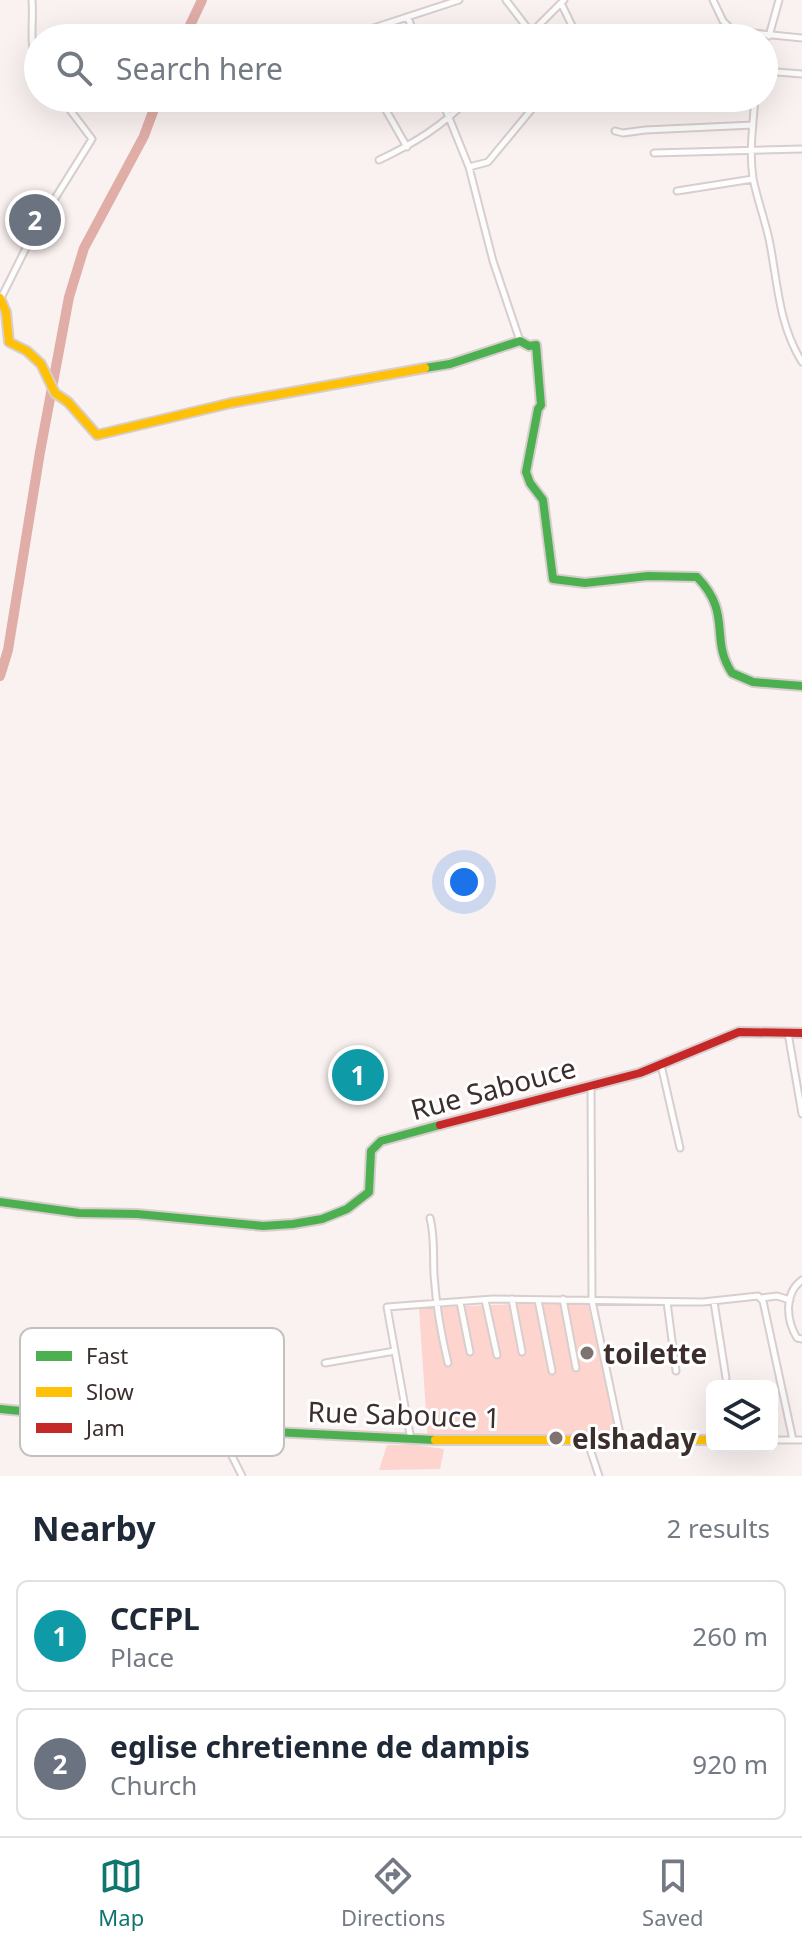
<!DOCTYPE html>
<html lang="en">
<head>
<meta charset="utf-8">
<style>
	:root { --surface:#fff; --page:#f2f2f3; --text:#1f2937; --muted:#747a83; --line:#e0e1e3; --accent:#0f766e }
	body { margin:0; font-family:"Noto Sans",sans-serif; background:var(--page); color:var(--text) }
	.controls { position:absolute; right:24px; bottom:24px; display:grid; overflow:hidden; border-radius:12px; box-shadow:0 8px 32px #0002 }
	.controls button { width:72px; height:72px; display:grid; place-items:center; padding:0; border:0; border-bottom:2px solid var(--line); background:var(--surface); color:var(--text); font:40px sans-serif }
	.you { position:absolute; left:464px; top:882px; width:28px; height:28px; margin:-20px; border:6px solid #fff; border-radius:50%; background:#1a73e8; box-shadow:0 0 0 12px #1a73e833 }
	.badge { display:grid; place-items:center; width:52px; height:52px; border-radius:50%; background:var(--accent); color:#fff; font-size:26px; font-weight:700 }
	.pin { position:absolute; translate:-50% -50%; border:4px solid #fff; box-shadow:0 2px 8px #0006 }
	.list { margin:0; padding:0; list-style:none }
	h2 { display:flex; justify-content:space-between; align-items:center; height:104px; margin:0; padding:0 32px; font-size:34px }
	h2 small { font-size:26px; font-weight:400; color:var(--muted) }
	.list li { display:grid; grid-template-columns:52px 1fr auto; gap:24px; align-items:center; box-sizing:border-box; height:112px; margin:0 16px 16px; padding:0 16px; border:2px solid var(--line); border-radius:12px }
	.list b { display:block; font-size:30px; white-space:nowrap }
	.list p { margin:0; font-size:26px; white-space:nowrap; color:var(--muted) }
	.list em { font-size:26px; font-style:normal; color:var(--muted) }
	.icon { flex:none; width:44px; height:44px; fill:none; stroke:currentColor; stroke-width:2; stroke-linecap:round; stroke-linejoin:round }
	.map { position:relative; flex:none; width:802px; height:1476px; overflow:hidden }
	.search { position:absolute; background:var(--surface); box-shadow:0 8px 32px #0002; left:24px; right:24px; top:24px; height:88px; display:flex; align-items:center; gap:20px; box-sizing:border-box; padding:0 28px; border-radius:44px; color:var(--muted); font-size:30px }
	.sheet { height:360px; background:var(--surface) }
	nav { display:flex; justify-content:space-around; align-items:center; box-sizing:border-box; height:112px; border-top:2px solid var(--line); background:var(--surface); font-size:22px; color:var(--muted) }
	nav a { display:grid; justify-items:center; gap:4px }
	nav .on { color:var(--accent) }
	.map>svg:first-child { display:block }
	.green { fill:#fdd4ce }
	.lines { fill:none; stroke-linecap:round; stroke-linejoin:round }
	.river { stroke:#e0ada7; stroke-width:10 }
	.street-casing { stroke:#d8cecd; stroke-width:9 }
	.fast-casing { stroke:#d8cecd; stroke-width:12 }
	.slow-casing { stroke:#d8cecd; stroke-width:12 }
	.jam-casing { stroke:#d8cecd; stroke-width:12 }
	.street { stroke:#fefdfd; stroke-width:5 }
	.fast { stroke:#4caf50; stroke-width:8 }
	.slow { stroke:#ffc107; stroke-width:8 }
	.jam { stroke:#c62828; stroke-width:8 }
	.poi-dot { fill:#7e7371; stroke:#fff; stroke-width:3 }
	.labels { text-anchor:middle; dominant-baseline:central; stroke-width:6; stroke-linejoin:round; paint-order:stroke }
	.street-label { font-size:28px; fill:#3c2e2c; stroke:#fff }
	.poi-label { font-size:28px; font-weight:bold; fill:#3c2e2c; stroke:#fff; text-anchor:start }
	.key { fill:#fff; stroke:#c4c0c0; stroke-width:2 }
	.key-label { font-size:22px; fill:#3c2e2c }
</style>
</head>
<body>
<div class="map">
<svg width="802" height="1476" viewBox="0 0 802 1476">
	<rect width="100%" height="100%" fill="#faf2f1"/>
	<path class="green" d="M587,1301L618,1437L428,1441L419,1308Z
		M387,1445H416L444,1449L440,1469L379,1470Z"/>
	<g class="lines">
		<path class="river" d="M184,38L202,0
			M0,676L8,650L40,452L69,297L84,248L144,136L158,98"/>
		<defs>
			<path id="street" d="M32,0C34,23 28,45 38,66
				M506,0L535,38
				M713,0L723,21L733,31L802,38
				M561,3L578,38
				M408,18L416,38
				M769,36L779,0
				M343,38L459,0
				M526,38L564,0
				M764,71L802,74
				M379,98L407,147
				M441,98L469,167L493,261L520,341
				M755,98C753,125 749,152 753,178C757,200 766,222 770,244C778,286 779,325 802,362
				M615,131L623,133L645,130L753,125
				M654,153L802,149
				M379,160C413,144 443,126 469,98
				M469,167L488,162L541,98
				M677,191L753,179
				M1,298L34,232L92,139L61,98
				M788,1033L802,1114
				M661,1065L680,1148
				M591,1085L592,1301L621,1439
				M430,1218C435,1237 433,1255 434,1275C436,1304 441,1334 448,1363
				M802,1280C784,1293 786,1320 797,1338L802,1339
				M761,1298L777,1296L790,1300
				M512,1299L522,1352
				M563,1299L576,1368
				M485,1300L497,1355
				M538,1300L552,1371
				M460,1302L470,1352
				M667,1302L676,1371
				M714,1302L726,1378
				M325,1363L395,1351
				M225,1429L228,1448L242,1476
				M411,1440L387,1307L493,1299L703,1302L758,1296L763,1301L793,1440
				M587,1440L599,1476
				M772,1440H802"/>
			<path id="fast" d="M425,368L450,364L520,341L529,346L536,345L541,405L538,409L526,472L530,483L543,500L553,579L585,583L648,576L697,577C733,614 709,639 732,673L753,682L802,686
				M0,1202L79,1213L137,1214L263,1226L293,1224L322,1219L347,1209L369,1192L371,1151L381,1141L440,1125
				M0,1409L196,1428L435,1440"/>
			<path id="slow" d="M0,298L6,312L9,342L27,351L41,364L55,393L68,402L97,435L231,403L425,368
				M435,1440H712"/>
			<path id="jam" d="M440,1125L640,1073L739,1032L802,1033"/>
		</defs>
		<use href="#street" class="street-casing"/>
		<use href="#fast" class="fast-casing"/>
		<use href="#slow" class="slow-casing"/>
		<use href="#jam" class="jam-casing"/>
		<use href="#street" class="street"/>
		<use href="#fast" class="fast"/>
		<use href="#slow" class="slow"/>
		<use href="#jam" class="jam"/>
	</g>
	<g class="poi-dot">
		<circle cx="587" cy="1353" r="8"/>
		<circle cx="556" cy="1438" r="8"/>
	</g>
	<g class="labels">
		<g class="street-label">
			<text transform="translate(493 1088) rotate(-15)">Rue Sabouce</text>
			<text transform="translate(404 1414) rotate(2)">Rue Sabouce 1</text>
		</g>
		<g class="poi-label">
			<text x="603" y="1353">toilette</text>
			<text x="572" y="1438">elshaday</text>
		</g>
	</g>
	<rect x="20" y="1328" width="264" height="128" rx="12" class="key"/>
	<rect x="36" y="1351" width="36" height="10" fill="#4caf50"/>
	<rect x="36" y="1387" width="36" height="10" fill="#ffc107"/>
	<rect x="36" y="1423" width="36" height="10" fill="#c62828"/>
	<g class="key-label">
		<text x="86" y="1364">Fast</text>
		<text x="86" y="1400">Slow</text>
		<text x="86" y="1436">Jam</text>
	</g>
</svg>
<div class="controls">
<button><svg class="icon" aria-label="layers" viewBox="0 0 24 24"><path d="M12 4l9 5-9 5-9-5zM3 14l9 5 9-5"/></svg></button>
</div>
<div class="you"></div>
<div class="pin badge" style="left:358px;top:1075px;background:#0f9aa8">1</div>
<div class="pin badge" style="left:35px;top:220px;background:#6b7280">2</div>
<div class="search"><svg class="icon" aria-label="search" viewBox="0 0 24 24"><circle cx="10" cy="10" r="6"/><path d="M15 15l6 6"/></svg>Search here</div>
</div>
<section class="sheet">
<h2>Nearby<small>2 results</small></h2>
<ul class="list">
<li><span class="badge" style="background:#0f9aa8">1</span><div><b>CCFPL</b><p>Place</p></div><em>260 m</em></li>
<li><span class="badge" style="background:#6b7280">2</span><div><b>eglise chretienne de dampis</b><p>Church</p></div><em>920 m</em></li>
</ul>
</section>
<nav>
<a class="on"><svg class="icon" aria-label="map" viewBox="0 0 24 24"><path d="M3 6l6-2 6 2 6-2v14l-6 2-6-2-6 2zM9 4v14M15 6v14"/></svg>Map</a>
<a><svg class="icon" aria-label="directions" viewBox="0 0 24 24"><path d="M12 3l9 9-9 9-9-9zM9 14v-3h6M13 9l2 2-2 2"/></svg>Directions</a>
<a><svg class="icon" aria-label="saved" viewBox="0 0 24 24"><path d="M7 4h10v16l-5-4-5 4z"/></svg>Saved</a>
</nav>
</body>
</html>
